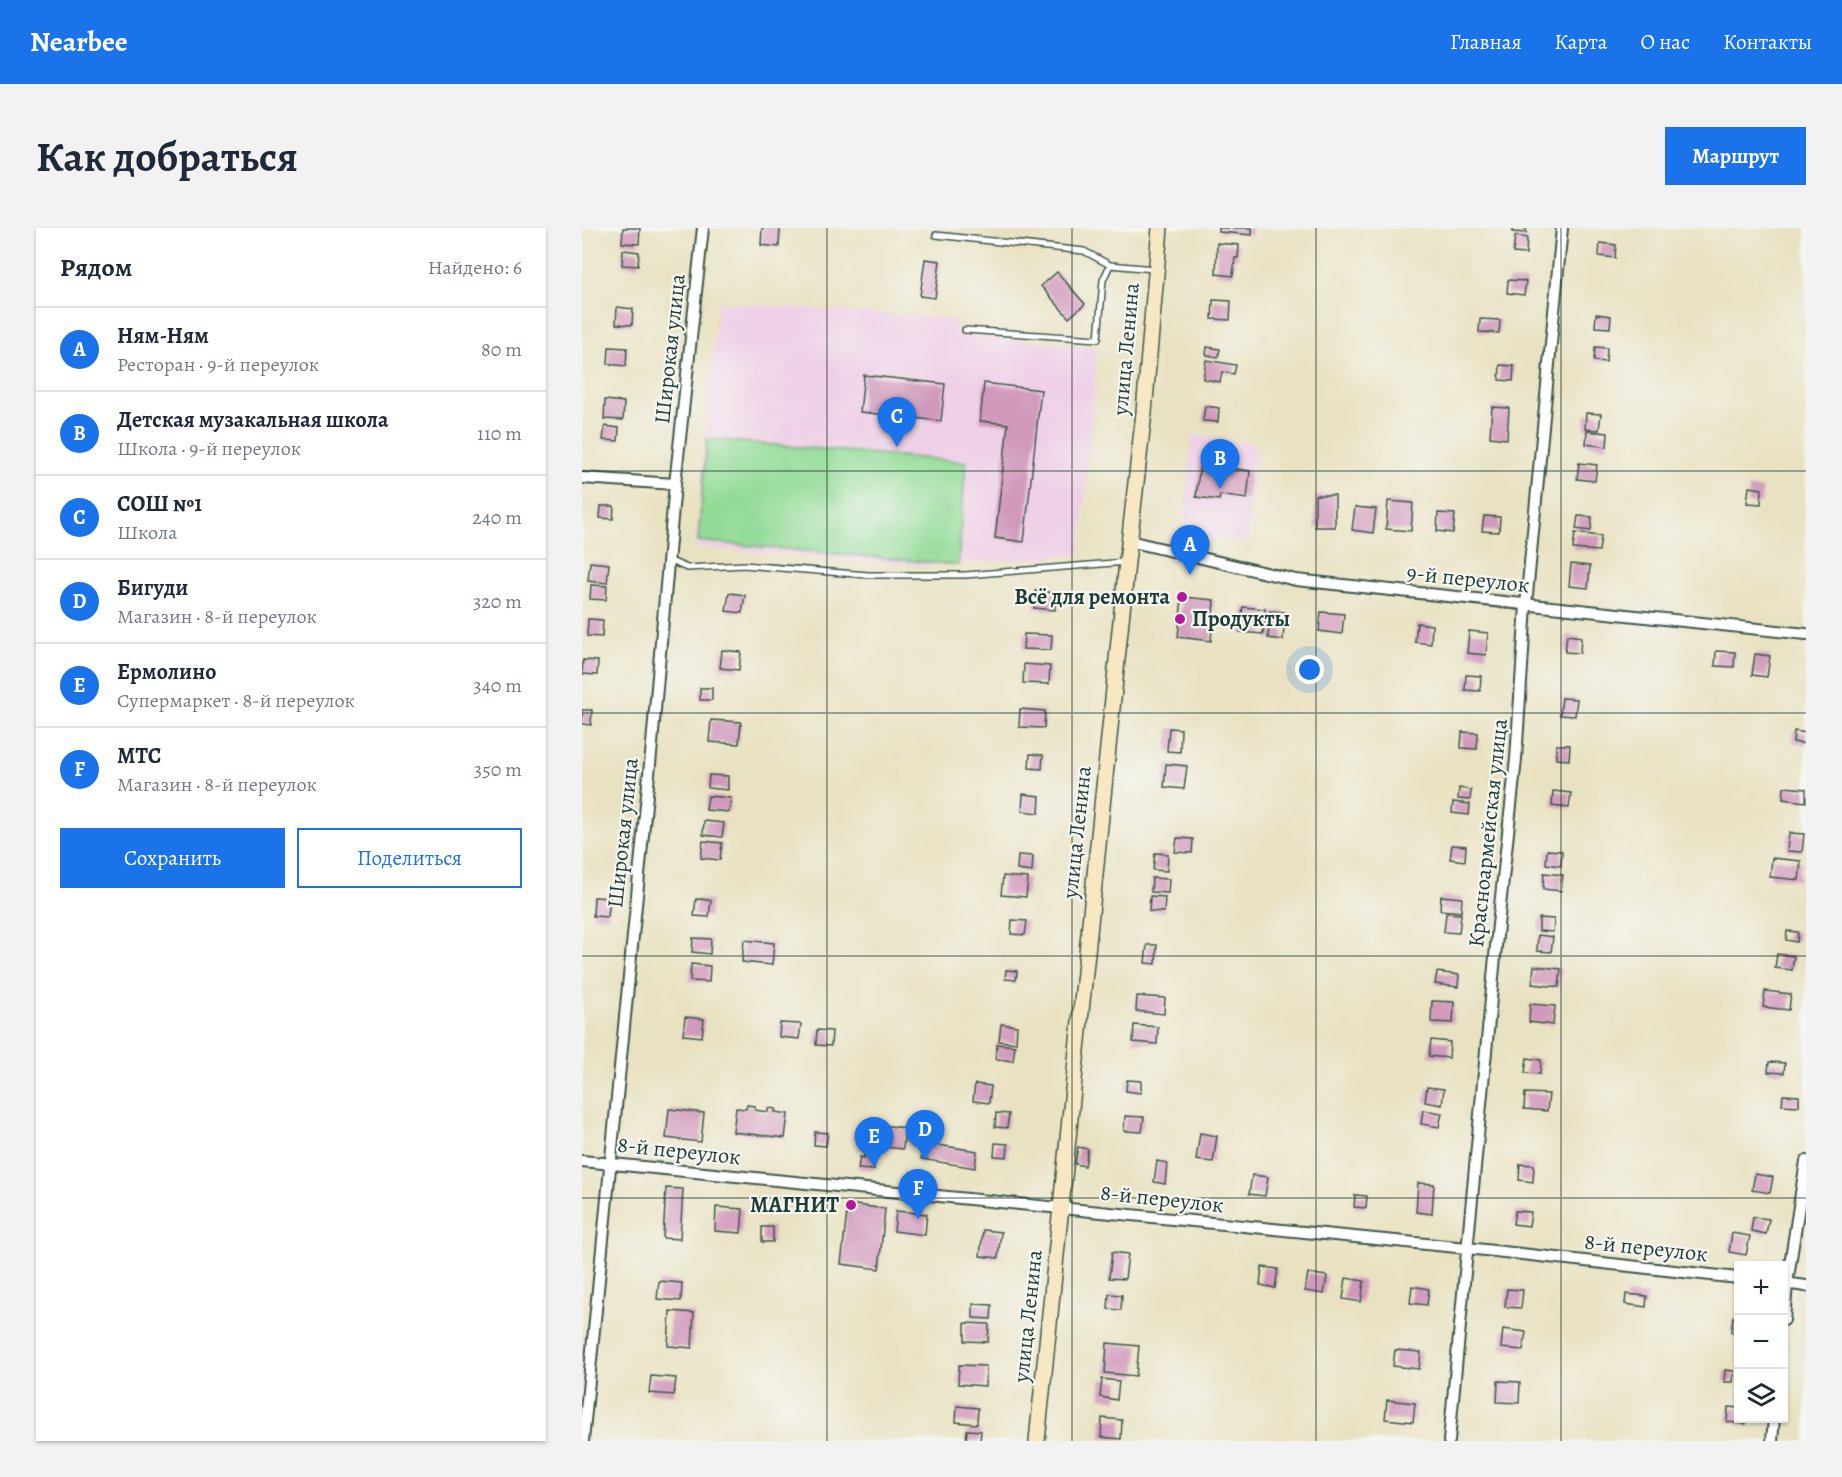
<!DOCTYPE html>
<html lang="ru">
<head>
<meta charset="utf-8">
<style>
	:root { --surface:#fff; --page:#f2f2f3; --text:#1f2937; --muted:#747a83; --line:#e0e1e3; --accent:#1a73e8 }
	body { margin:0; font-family:Alegreya,serif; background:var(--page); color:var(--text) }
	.controls { position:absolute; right:18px; bottom:18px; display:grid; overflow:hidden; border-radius:0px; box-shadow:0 2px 4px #0004 }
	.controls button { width:54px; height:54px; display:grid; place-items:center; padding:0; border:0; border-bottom:2px solid var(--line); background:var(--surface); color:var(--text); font:30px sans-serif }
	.you { position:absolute; left:728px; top:442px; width:21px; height:21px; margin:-15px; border:4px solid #fff; border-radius:50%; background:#1a73e8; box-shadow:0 0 0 9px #1a73e833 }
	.badge { display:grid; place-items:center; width:39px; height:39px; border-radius:50%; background:var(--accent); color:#fff; font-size:20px; font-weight:700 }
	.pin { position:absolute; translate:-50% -50px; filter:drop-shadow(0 2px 3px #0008) }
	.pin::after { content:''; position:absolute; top:32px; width:21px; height:18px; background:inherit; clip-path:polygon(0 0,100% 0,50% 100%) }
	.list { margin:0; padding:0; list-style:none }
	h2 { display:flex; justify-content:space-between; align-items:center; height:78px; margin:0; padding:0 24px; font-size:26px }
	h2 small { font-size:20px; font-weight:400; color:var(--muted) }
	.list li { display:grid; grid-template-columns:39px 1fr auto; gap:18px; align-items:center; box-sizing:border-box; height:84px; padding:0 24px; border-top:2px solid var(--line) }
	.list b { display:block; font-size:22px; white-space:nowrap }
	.list p { margin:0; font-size:20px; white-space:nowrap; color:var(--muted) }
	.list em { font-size:20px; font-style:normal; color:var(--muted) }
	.actions { display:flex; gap:12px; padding:18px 24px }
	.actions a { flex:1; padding:14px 0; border:2px solid var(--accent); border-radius:0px; text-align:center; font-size:21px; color:var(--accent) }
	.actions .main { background:var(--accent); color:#fff }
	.icon { flex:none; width:33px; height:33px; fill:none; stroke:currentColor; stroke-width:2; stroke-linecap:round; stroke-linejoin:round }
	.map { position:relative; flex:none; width:1224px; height:1213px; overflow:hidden; border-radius:0px }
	header { display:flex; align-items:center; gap:36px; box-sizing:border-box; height:84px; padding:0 30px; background:var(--accent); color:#fff }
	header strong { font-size:28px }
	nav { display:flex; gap:33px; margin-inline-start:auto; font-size:21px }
	.intro { display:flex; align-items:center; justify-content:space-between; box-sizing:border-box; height:144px; padding:0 36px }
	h1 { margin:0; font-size:42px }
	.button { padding:15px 27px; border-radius:0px; background:var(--accent); color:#fff; font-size:21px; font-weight:700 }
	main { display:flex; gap:36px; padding:0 36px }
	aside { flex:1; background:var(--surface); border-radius:0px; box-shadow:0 2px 4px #0004 }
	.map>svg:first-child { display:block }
	.built { fill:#efd0e7 }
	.green { fill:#92db96; stroke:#588c65; stroke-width:1.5 }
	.building { fill:#d19abc }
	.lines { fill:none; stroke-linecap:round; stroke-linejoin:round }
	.lane-casing { stroke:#3d5649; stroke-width:8 }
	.street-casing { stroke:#3d5649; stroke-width:14 }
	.secondary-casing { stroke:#3d5649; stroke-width:18 }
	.lane { stroke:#fff; stroke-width:5 }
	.street { stroke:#fff; stroke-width:10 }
	.secondary { stroke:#f7e8c3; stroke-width:15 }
	.grid { fill:none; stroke:#1f3d34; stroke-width:1.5; stroke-opacity:0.55 }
	.poi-dot { fill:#b5179e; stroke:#f6f6f2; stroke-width:2 }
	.labels { text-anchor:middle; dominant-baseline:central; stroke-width:4.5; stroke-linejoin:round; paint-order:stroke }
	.street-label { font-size:22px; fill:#1f3d34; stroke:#f6f6f2 }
	.poi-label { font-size:22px; font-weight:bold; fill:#1f3d34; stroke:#f6f6f2; text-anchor:end }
</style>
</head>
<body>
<header>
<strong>Nearbee</strong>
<nav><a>Главная</a><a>Карта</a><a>О нас</a><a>Контакты</a></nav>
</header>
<div class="intro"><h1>Как добраться</h1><a class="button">Маршрут</a></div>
<main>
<aside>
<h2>Рядом<small>Найдено: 6</small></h2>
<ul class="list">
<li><span class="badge">A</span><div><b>Ням-Ням</b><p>Ресторан · 9-й переулок</p></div><em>80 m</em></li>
<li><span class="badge">B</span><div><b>Детская музакальная школа</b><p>Школа · 9-й переулок</p></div><em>110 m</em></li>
<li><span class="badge">C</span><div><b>СОШ №1</b><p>Школа</p></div><em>240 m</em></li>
<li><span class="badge">D</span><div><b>Бигуди</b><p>Магазин · 8-й переулок</p></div><em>320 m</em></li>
<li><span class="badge">E</span><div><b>Ермолино</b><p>Супермаркет · 8-й переулок</p></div><em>340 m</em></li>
<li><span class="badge">F</span><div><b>МТС</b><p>Магазин · 8-й переулок</p></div><em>350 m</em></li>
</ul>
<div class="actions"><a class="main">Сохранить</a><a>Поделиться</a></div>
</aside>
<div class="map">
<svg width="1224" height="1213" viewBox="0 0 1224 1213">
	<rect width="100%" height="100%" fill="#f6f6f2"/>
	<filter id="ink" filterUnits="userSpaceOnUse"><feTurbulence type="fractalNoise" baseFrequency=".0167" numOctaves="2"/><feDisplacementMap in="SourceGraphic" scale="12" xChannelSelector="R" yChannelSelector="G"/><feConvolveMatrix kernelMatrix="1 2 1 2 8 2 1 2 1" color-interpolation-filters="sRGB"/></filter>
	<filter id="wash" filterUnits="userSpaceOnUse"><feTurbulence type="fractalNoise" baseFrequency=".008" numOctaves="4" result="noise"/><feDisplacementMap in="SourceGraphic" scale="24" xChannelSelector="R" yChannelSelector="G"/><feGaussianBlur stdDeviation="1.35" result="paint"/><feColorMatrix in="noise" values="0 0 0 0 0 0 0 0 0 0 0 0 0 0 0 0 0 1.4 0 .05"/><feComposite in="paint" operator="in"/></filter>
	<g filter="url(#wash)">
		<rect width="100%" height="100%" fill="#e9e2c2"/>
		<path class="built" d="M136,74L373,91V106L516,120L498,327L343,338L113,319Z
			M610,207L673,216L666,313L602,306Z"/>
		<path class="green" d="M125,211L384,234L376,337L116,313Z"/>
		<g id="blocks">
			<path class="building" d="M41,0H58L57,16L40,15Z
				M180,0H198L197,19L179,17Z
				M637,0H670V7L637,4Z
				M931,0H944V5L930,4Z
				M933,8L945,10L944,26L931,25Z
				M635,15L657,17L656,30H653L651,48L634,46Z
				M1018,15L1034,17L1033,30L1017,28Z
				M41,22L57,24L56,38L40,37Z
				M343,31L358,33L353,70L338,68Z
				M475,44L503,76L487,90L459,58Z
				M926,52L944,53L942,67L925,65Z
				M631,72L649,73L648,92L630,91Z
				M35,79L51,81L50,97L34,96Z
				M1014,86L1029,88L1028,100L1013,99Z
				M898,91L918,92L917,105L897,104Z
				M27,119L45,120L44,138L26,136Z
				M625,119L638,121L636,129L624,127Z
				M1013,119L1025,120L1024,134L1012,133Z
				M624,132L654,137L652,146L640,144L638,154L621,151Z
				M918,137L932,138L931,153L917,152Z
				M282,147L363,156L359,193L278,184Z
				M402,155L459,162L442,314L413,310L426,196L398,193Z
				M23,172L42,174L41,192L22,191Z
				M623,178L637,180L636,194L621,193Z
				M910,179L927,180L925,211L908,209Z
				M1004,185L1019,186L1017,202L1003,201Z
				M23,198L37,200L36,213L21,212Z
				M1005,203L1026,205L1025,219L1004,216Z
				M997,235L1015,237L1013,253L995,251Z
				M618,236L668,243L665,271L638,267L637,272L614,269Z
				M1167,259L1180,261L1179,276L1165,275Z
				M733,267H753V299H733Z
				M806,273L831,275L829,303L804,301Z
				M19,278H32L31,291L18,290Z
				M773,279L794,281L791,305L770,302Z
				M856,285L873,286L871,305L855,303Z
				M902,288L918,289L917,304L900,303Z
				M996,288L1010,289L1009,303L994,301Z
				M993,305L1019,308L1017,323L991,321Z
				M8,334L27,336L25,355L6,353Z
				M989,336L1008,338L1006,360L987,358Z
				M9,357L25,358L24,372L8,371Z
				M453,363L474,365L473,382L452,380Z
				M147,365L163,367L160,385L144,383Z
				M600,369L632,372L629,413L596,409Z
				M661,379L683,381L681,406L658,404Z
				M688,383L703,384L701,412L686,410Z
				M739,384L762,386L760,406L737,403Z
				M6,391L21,392L20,409L5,408Z
				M835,395L850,397L849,416L833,414Z
				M887,403L906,405L904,427L885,425Z
				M442,406L470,407L469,422L441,421Z
				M985,407L999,409L998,425L983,424Z
				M140,422L159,424L157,442L138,440Z
				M1134,423L1153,424L1152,439L1133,438Z
				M1173,426L1188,428L1185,449L1170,447Z
				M1,432L16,433L15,447L0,446Z
				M442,436L468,438L467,456L441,455Z
				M884,447L899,448L898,463L883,462Z
				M118,460H130V472H118Z
				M980,470L995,471L993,488L978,487Z
				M438,481L463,483L462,500L437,499Z
				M0,482H10L9,497L0,496Z
				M129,492L159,494L157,516L127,514Z
				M587,500L599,501L598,524L585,523Z
				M1212,503L1224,505V516L1211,514Z
				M880,504L896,505L895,521L879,520Z
				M974,517H988L987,532L974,531Z
				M448,526L461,527L460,541L447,540Z
				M584,536L605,538L602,561L582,559Z
				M127,547L146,548V562L126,560Z
				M1202,559L1224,561V574L1201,571Z
				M877,560L889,562L888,572L876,571Z
				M971,563L989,565L987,580L970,578Z
				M441,566L458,568L457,585L440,583Z
				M126,568L149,570L147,584L124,582Z
				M871,574L888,576L887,587L870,585Z
				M122,593L142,595L140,609L121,607Z
				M1207,605L1222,606L1220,624L1205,623Z
				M595,610L611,611L610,625L593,624Z
				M121,613L140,615L138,632L119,630Z
				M870,617L884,618L883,633L868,631Z
				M965,622L980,623L979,638L964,636Z
				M573,625L586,626L585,643L571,642Z
				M436,627L451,628L450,644L435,642Z
				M1190,630L1219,633L1217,652L1188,649Z
				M962,645L981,647L979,663L961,661Z
				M421,648L446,650L444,669L419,667Z
				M570,650L587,651L586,665L569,664Z
				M568,668L583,669L582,684L567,683Z
				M859,668L880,670L879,684L858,682Z
				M12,669L28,670L26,689L11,688Z
				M114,671L129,672L127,689L112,688Z
				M864,685L879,686L877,705L862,704Z
				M957,690L972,691L971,704L957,703Z
				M430,692L445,693L443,707L429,706Z
				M1205,703L1216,704L1215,714L1204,712Z
				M956,707L971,709L969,724L955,723Z
				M111,710L129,711L128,726L110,724Z
				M162,712L192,715L190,737L160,734Z
				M565,717H575L574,736L563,735Z
				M1195,726L1212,728L1210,742L1193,740Z
				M109,736L128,738L127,754L108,753Z
				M952,738L979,741L977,759L950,756Z
				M424,742L435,743L434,752L423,751Z
				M855,744L877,747L876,759L853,756Z
				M1183,763L1209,766L1207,782L1181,779Z
				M555,768L583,770L582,786L554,783Z
				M850,773L872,774L871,795L849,794Z
				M948,776L973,778L971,797L947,794Z
				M103,789L122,791L120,809L101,807Z
				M198,795L219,796L217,811L197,809Z
				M419,796L435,798L434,815L417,813Z
				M552,797L576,799L575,816L551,814Z
				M235,802L250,803L249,818L234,817Z
				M849,812L868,814L867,830L847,828Z
				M415,816L433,818L431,833L414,831Z
				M945,830L959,832L958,846L943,845Z
				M1187,834L1203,835L1202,845L1186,844Z
				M545,852L559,853V865L544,863Z
				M393,856L409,858L407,875L391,873Z
				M845,859L862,861L860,877L843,874Z
				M943,865L967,866L965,883L942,881Z
				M1201,867L1217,868V878L1200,877Z
				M165,877L173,878V882L186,884V880L194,881L193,884L206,886L203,910L151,904L154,880L164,881Z
				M87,881L122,885L119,914L84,910Z
				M841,882L860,885L857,899L839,896Z
				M414,885L427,886L425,900L413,899Z
				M543,888L562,889L560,904L542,903Z
				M291,896L323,900L321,921L294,918L292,942L276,941L278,929L282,930L284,917L289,918Z
				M233,904L246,905L244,918L232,917Z
				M618,905L635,908L631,934L614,932Z
				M342,915L395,923L393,940L339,931Z
				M413,915L426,916L425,929L412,928Z
				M496,919L506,921L503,938L493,936Z
				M575,933L585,935L583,956L572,954Z
				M938,936L952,937L951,954L937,952Z
				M1173,946L1191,949L1188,965L1170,962Z
				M670,947L686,949L683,968L667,966Z
				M836,955L852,956L850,986L834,984Z
				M84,960L101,961L98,1011L81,1010Z
				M773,967L785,968L784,980L772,979Z
				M266,976L303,981L297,1041L259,1036Z
				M134,979L161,981L159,1005L133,1003Z
				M314,983L345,986L343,1007L312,1003Z
				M933,983L949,984L947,998L931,996Z
				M1171,989L1187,991L1184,1006L1169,1003Z
				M180,999H191V1014H180Z
				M401,1002L419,1004L416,1030L398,1028Z
				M1150,1005L1168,1008L1164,1027L1147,1024Z
				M530,1024L546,1026L543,1051L527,1050Z
				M680,1039L696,1041L693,1060L678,1057Z
				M726,1045L745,1048L742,1066L723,1063Z
				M764,1050L782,1053L779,1074L761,1071Z
				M77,1053L100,1055L99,1073L75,1071Z
				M830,1058L847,1061L845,1077L828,1075Z
				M925,1061L941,1062L939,1080L923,1079Z
				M527,1066L540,1067L539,1082L526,1081Z
				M1044,1066L1065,1068L1064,1079L1043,1076Z
				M391,1076L410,1077L409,1091L391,1090Z
				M88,1083L112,1085L110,1120L86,1118Z
				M1151,1089L1156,1090V1105L1149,1104Z
				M383,1095L407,1096L406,1114L383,1113Z
				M921,1101L944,1104L941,1122L919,1120Z
				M525,1115L557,1118L554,1148L523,1145Z
				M813,1122L839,1124L837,1141L811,1138Z
				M377,1137L404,1138L403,1158L376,1156Z
				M1143,1142L1152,1143L1151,1154H1142Z
				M69,1148L94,1150L92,1167L67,1165Z
				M520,1151L537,1153L535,1172L518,1169Z
				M916,1153L938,1154L937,1175L915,1174Z
				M805,1172L833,1175L831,1194L803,1191Z
				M375,1178L396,1180L395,1196L374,1194Z
				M1146,1179L1156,1180V1190H1164V1196L1145,1194Z
				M520,1190L540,1192L539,1211L519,1209Z
				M385,1202L399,1203L398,1213H384Z"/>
		</g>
	</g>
	<g filter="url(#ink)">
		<use href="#blocks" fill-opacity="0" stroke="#3d5649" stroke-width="1.5"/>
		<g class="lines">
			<defs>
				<path id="lane" d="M354,7L502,23L528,37L572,41
					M383,102L516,111L521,52L528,37
					M86,332L105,340L162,337L286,347H383L544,334"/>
				<path id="street" d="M0,250L93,256
					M547,313L714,352L1224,406
					M0,933L885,1020L1156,1050
					M1202,1055L1224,1058
					M1202,1092L1205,1056L1224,933
					M1,1213L70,516L93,256L121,0
					M867,1213L916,697L934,531L944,377L980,0
					M1190,1213L1192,1190"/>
				<path id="secondary" d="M455,1213L545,334L562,184L578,0"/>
			</defs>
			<use href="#lane" class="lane-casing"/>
			<use href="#street" class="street-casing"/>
			<use href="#secondary" class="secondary-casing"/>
			<use href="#lane" class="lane"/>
			<use href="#street" class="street"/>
			<use href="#secondary" class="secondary"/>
		</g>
	</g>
	<path class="grid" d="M245,0V1213M490,0V1213M734,0V1213M979,0V1213M0,243H1224M0,485H1224M0,728H1224M0,970H1224"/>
	<g class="poi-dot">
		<circle cx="600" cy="369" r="6"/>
		<circle cx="598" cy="391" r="6"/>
		<circle cx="269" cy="977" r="6"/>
	</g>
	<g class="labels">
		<g class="street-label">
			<text transform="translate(88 121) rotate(-84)">Широкая улица</text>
			<text transform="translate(544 121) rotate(-85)">улица Ленина</text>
			<text transform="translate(886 351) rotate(6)">9-й переулок</text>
			<text transform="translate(495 604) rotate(-84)">улица Ленина</text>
			<text transform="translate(41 605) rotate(-84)">Широкая улица</text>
			<text transform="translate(906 605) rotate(-84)">Красноармейская улица</text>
			<text transform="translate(97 923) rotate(6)">8-й переулок</text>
			<text transform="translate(580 971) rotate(6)">8-й переулок</text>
			<text transform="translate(1064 1020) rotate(6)">8-й переулок</text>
			<text transform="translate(446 1088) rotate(-84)">улица Ленина</text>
		</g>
		<g class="poi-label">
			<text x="588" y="369">Всё для ремонта</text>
			<text x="610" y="391" text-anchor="start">Продукты</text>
			<text x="257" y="977">МАГНИТ</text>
		</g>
	</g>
</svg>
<div class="controls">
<button>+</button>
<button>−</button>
<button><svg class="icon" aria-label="layers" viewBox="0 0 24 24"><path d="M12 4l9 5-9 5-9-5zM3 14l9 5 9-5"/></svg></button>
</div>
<div class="you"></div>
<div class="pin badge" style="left:608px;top:347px">A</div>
<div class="pin badge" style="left:638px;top:261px">B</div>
<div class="pin badge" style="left:315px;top:219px">C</div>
<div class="pin badge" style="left:343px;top:932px">D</div>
<div class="pin badge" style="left:292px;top:939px">E</div>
<div class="pin badge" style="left:336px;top:991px">F</div>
</div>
</main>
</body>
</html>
